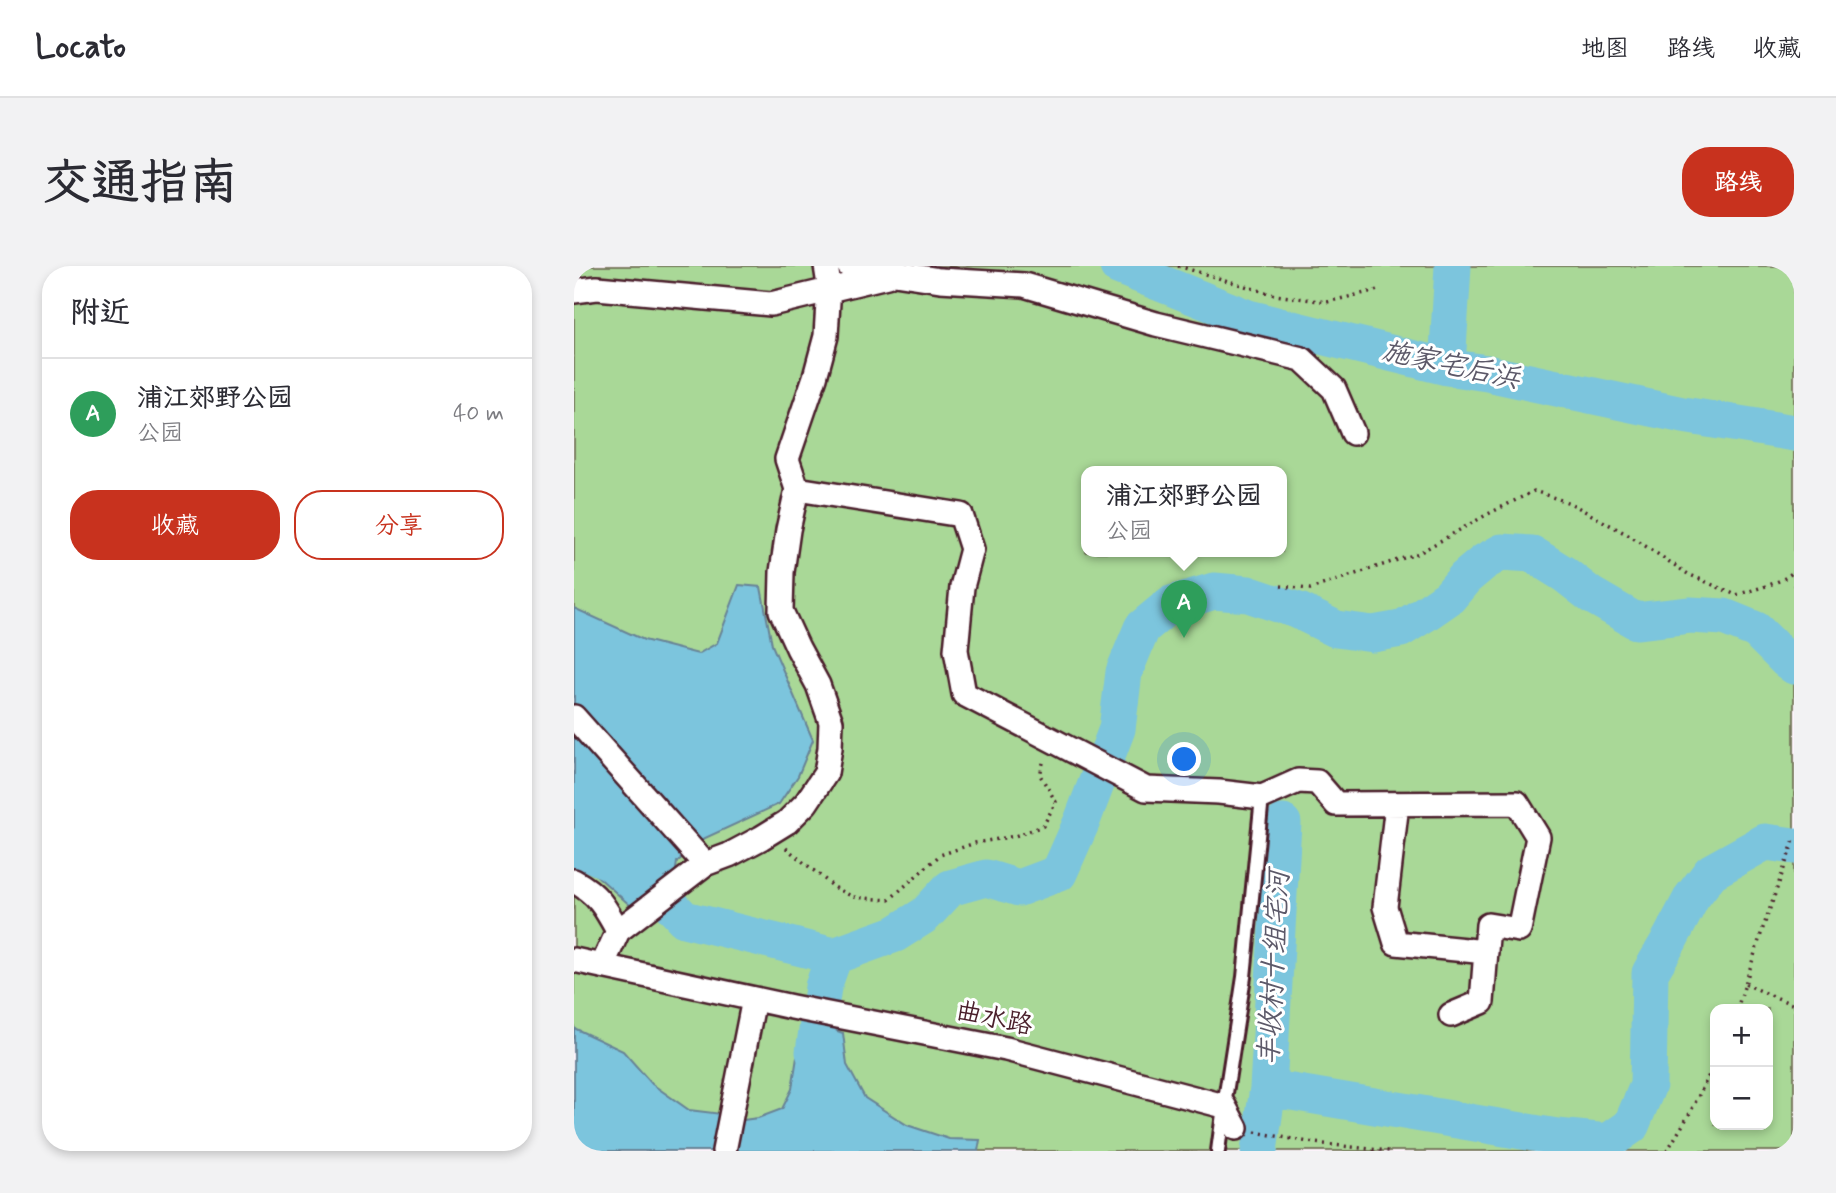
<!DOCTYPE html>
<html lang="zh">
<head>
<meta charset="utf-8">
<style>
	:root { --surface:#fff; --page:#f2f2f3; --text:#2b2b33; --muted:#7c7c81; --line:#e1e1e2; --accent:#c8321e }
	body { margin:0; font-family:Mynerve,"LXGW WenKai TC",sans-serif; background:var(--page); color:var(--text) }
	.controls { position:absolute; right:21px; bottom:21px; display:grid; overflow:hidden; border-radius:14px; box-shadow:0 4px 10px #0003 }
	.controls button { width:63px; height:63px; display:grid; place-items:center; padding:0; border:0; border-bottom:2px solid var(--line); background:var(--surface); color:var(--text); font:35px sans-serif }
	.you { position:absolute; left:611px; top:494px; width:24px; height:24px; margin:-18px; border:5px solid #fff; border-radius:50%; background:#1a73e8; box-shadow:0 0 0 10px #1a73e833 }
	.badge { display:grid; place-items:center; width:46px; height:46px; border-radius:50%; background:var(--accent); color:#fff; font-size:23px; font-weight:700 }
	.pin { position:absolute; translate:-50% -58px; filter:drop-shadow(0 2px 4px #0008) }
	.pin::after { content:''; position:absolute; top:37px; width:24px; height:21px; background:inherit; clip-path:polygon(0 0,100% 0,50% 100%) }
	.popup { position:absolute; left:507px; top:200px; width:206px; height:91px; box-sizing:border-box; display:grid; place-content:center; border-radius:14px; background:var(--surface); filter:drop-shadow(0 2px 5px #0005); font-size:23px; white-space:nowrap; color:var(--muted) }
	.popup b { font-size:26px; color:var(--text) }
	.popup::after { content:''; position:absolute; left:50%; top:100%; margin-left:-14px; border:14px solid transparent; border-top-color:var(--surface) }
	.list { margin:0; padding:0; list-style:none }
	h2 { display:flex; justify-content:space-between; align-items:center; height:91px; margin:0; padding:0 28px; font-size:30px }
	h2 small { font-size:23px; font-weight:400; color:var(--muted) }
	.list li { display:grid; grid-template-columns:46px 1fr auto; gap:21px; align-items:center; box-sizing:border-box; height:112px; padding:0 28px; border-top:2px solid var(--line) }
	.list b { display:block; font-size:26px; white-space:nowrap }
	.list p { margin:0; font-size:23px; white-space:nowrap; color:var(--muted) }
	.list em { font-size:23px; font-style:normal; color:var(--muted) }
	.actions { display:flex; gap:14px; padding:21px 28px }
	.actions a { flex:1; padding:16px 0; border:2px solid var(--accent); border-radius:28px; text-align:center; font-size:24px; color:var(--accent) }
	.actions .main { background:var(--accent); color:#fff }
	.map { position:relative; flex:none; width:1220px; height:885px; overflow:hidden; border-radius:28px }
	header { display:flex; align-items:center; gap:42px; box-sizing:border-box; height:98px; padding:0 35px; background:var(--surface); border-bottom:2px solid var(--line) }
	header strong { font-size:33px }
	nav { display:flex; gap:38px; margin-inline-start:auto; font-size:24px }
	.intro { display:flex; align-items:center; justify-content:space-between; box-sizing:border-box; height:168px; padding:0 42px }
	h1 { margin:0; font-size:49px }
	.button { padding:18px 32px; border-radius:28px; background:var(--accent); color:#fff; font-size:24px; font-weight:700 }
	main { display:flex; gap:42px; padding:0 42px }
	aside { flex:1; background:var(--surface); border-radius:28px; box-shadow:0 4px 10px #0003 }
	.map>svg:first-child { display:block }
	.green { fill:#a9d897; stroke:#7a7c61; stroke-width:2; fill-rule:evenodd }
	.water { fill:#7cc5dd; stroke:#688396; stroke-width:2 }
	.lines { fill:none; stroke-linecap:round; stroke-linejoin:round }
	.river { stroke:#7cc5dd; stroke-width:37 }
	.service-casing { stroke:#4a1f2b; stroke-width:18 }
	.minor-casing { stroke:#4a1f2b; stroke-width:28 }
	.path { stroke:#4a1f2b; stroke-width:3.5; stroke-dasharray:2 5; stroke-linecap:butt }
	.service { stroke:#fff; stroke-width:12 }
	.minor { stroke:#fff; stroke-width:23 }
	.labels { text-anchor:middle; dominant-baseline:central; stroke-width:6; stroke-linejoin:round; paint-order:stroke }
	.street-label { font-size:26px; fill:#4a1f2b; stroke:#fff }
	.water-label { font-size:28px; font-style:italic; fill:#5c5969; stroke:#fff }
</style>
</head>
<body>
<header>
<strong>Locato</strong>
<nav><a>地图</a><a>路线</a><a>收藏</a></nav>
</header>
<div class="intro"><h1>交通指南</h1><a class="button">路线</a></div>
<main>
<aside>
<h2>附近<small></small></h2>
<ul class="list">
<li><span class="badge" style="background:#2e9e5b">A</span><div><b>浦江郊野公园</b><p>公园</p></div><em>40 m</em></li>
</ul>
<div class="actions"><a class="main">收藏</a><a>分享</a></div>
</aside>
<div class="map">
<svg width="1220" height="885" viewBox="0 0 1220 885">
	<rect width="100%" height="100%" fill="#fcf3fa"/>
	<filter id="ink" filterUnits="userSpaceOnUse"><feTurbulence type="fractalNoise" baseFrequency=".0143" numOctaves="2"/><feDisplacementMap in="SourceGraphic" scale="14" xChannelSelector="R" yChannelSelector="G"/><feConvolveMatrix kernelMatrix="1 2 1 2 8 2 1 2 1" color-interpolation-filters="sRGB"/></filter>
	<g filter="url(#ink)">
		<path class="green" d="M0,0H1220V885H0ZM512,206H708V286H512ZM1141,743H1194V859H1141Z"/>
		<path class="water" d="M165,319L187,321L198,379L239,474L224,510L205,538L131,572L103,596L101,610L58,641L22,609L0,598V342L70,374L124,388L143,377Z
			M229,753L269,767L273,799L291,832L333,859L375,873L406,874L404,885H156L162,855L184,852L208,843L218,823Z
			M0,762L49,785L78,818L115,844L148,848L140,885H27L0,878Z"/>
		<g class="lines">
			<path class="river" d="M544,0L674,52L873,101L913,107L1109,149L1220,167
				M873,101L879,0
				M709,557L694,822L983,871L1034,876L1057,860L1074,819L1076,707L1096,673L1118,631L1137,606L1191,576L1220,580
				M0,581L69,609L110,653L260,690L321,668L351,649L376,622L412,612L445,622L485,607L508,555L543,463L550,406L568,362L597,338L640,325L674,328L725,345L762,363L799,368L827,363L849,349L875,331L891,312L910,296L928,286L958,288L990,308L1017,329L1062,355L1116,349L1150,351L1182,364L1212,394L1220,400
				M240,786L249,721L260,690
				M685,885L694,822"/>
			<defs>
				<path id="service" d="M644,885L650,840L670,711L688,531"/>
				<path id="minor" d="M275,0L366,14L450,19L582,58L728,93L760,123L779,167
					M0,25L23,22L197,38L313,10
					M223,223L387,249L398,283L388,321L382,384L390,428L572,523L645,526L688,531L724,515L743,516L762,538L943,537L964,571L945,664L914,659L908,736L877,749
					M0,451L131,598
					M823,538L811,641L822,677L912,686
					M0,615C24,628 31,641 44,665
					M0,694L218,741L432,783L650,840L662,862
					M28,700L44,665L131,598L155,589L187,572L213,556L232,537L252,507L256,482L257,456L244,419L224,382L207,345L208,306L214,264L223,223L213,193L241,111L252,70L255,19L252,0
					M150,885L180,733"/>
			</defs>
			<use href="#service" class="service-casing"/>
			<use href="#minor" class="minor-casing"/>
			<path class="path" d="M604,0L701,29L753,36L804,24
				M707,320L736,323L845,287L912,249L960,225L996,237L1056,270L1114,308L1162,329C1178,324 1209,317 1220,305
				M212,582L260,621L279,631L315,634L366,589L401,577L441,570L469,560L482,536L466,509L470,493
				M1171,718L1220,739
				M1163,743L1188,665L1220,574
				M681,866L740,877L815,885
				M1093,885L1116,847L1141,797"/>
			<use href="#service" class="service"/>
			<use href="#minor" class="minor"/>
		</g>
	</g>
	<g class="labels">
		<g class="street-label">
			<text transform="translate(420 753) rotate(12)">曲水路</text>
		</g>
		<g class="water-label">
			<text transform="translate(877 100) rotate(12)">施家宅后浜</text>
			<text transform="translate(701 702) rotate(-87)">丰收村十组宅河</text>
		</g>
	</g>
</svg>
<div class="controls">
<button>+</button>
<button>−</button>
</div>
<div class="you"></div>
<div class="pin badge" style="left:610px;top:372px;background:#2e9e5b">A</div>
<div class="popup"><b>浦江郊野公园</b>公园</div>
</div>
</main>
</body>
</html>
